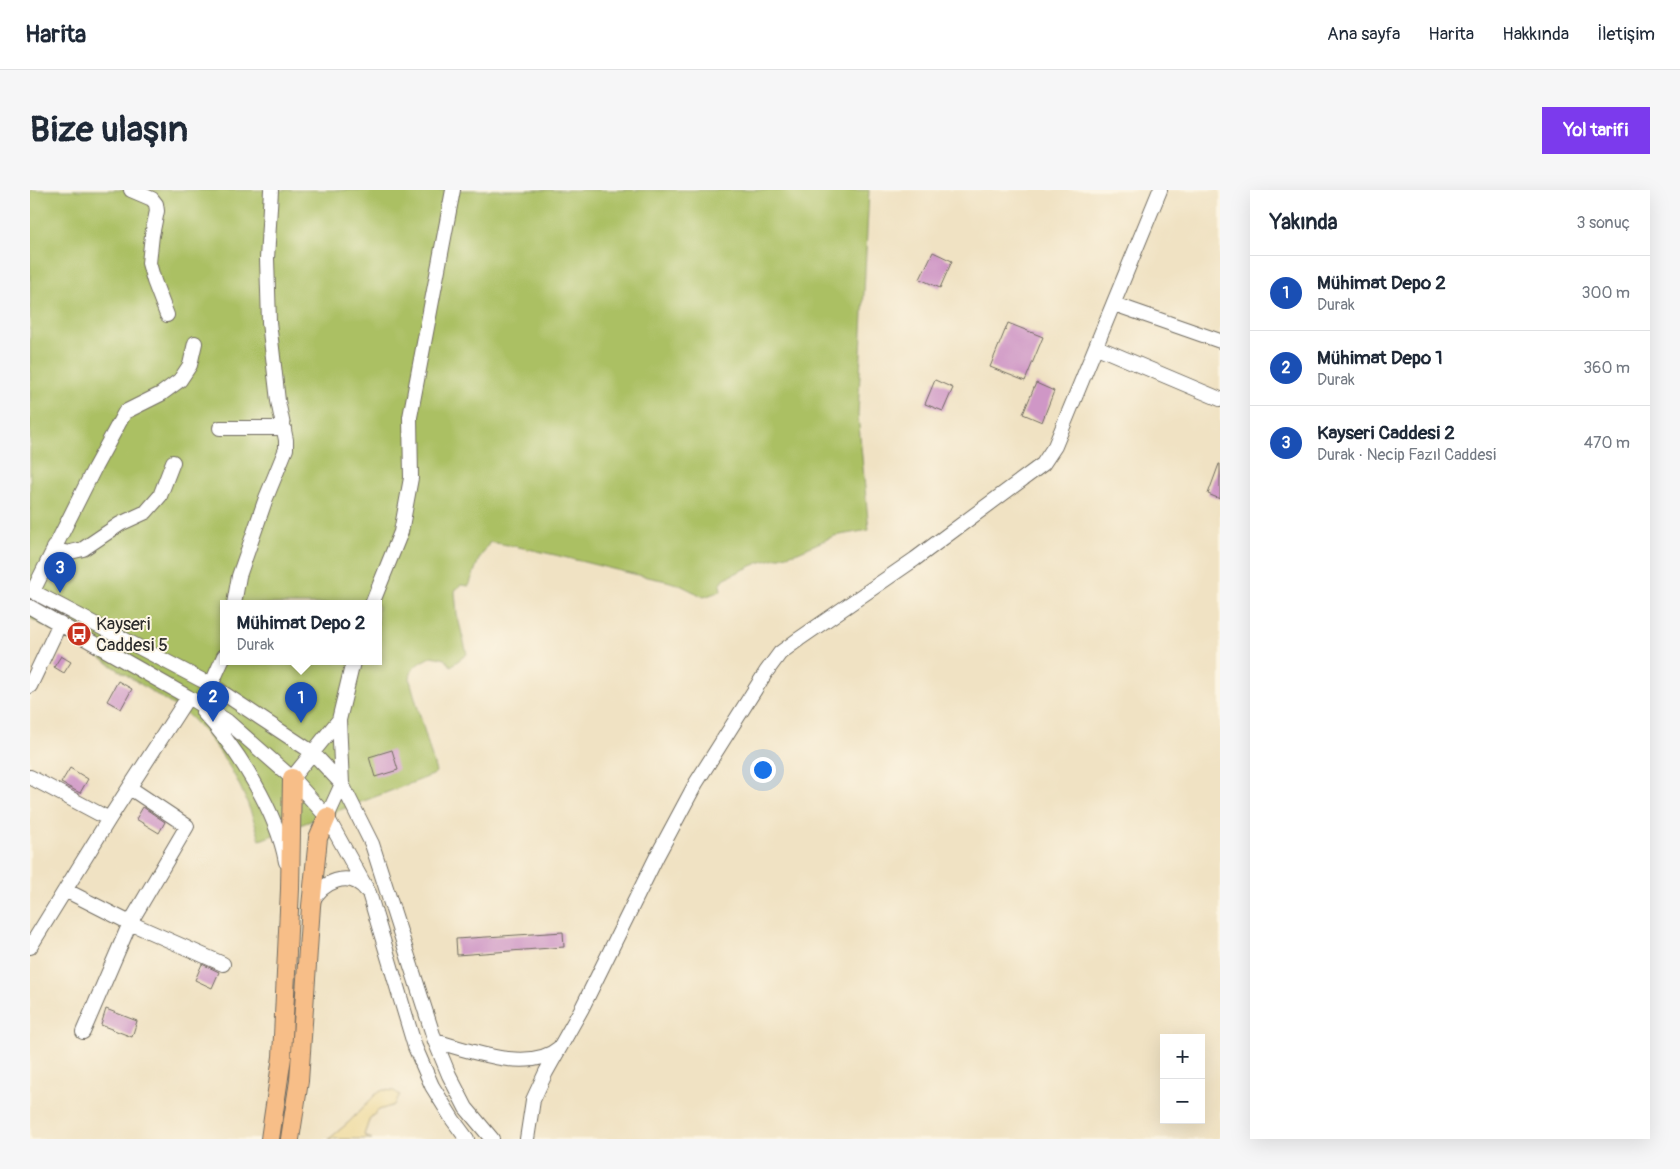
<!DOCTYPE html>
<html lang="tr">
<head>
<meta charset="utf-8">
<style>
	:root { --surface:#fff; --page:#f6f6f7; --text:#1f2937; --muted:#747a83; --line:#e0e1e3; --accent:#7c3aed }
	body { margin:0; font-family:Pangolin,sans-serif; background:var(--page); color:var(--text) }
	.controls { position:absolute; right:15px; bottom:15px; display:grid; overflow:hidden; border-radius:0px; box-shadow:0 5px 20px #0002 }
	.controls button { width:45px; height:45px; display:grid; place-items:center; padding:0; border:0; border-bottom:1px solid var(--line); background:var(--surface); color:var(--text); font:25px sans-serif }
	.you { position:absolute; left:732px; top:579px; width:18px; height:18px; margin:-12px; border:4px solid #fff; border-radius:50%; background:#1a73e8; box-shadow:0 0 0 8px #1a73e833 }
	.badge { display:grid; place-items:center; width:32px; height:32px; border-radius:50%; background:var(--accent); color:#fff; font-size:16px; font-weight:700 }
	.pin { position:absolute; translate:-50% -41px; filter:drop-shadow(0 1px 2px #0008) }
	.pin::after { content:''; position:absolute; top:26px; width:18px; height:15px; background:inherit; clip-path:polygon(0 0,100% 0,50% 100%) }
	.popup { position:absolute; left:190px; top:410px; width:162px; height:65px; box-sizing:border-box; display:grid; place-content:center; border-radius:0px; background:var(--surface); filter:drop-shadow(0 1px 4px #0005); font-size:16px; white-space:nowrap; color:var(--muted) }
	.popup b { font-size:19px; color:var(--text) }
	.popup::after { content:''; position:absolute; left:50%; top:100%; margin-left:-10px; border:10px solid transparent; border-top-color:var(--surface) }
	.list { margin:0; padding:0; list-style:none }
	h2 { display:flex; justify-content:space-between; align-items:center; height:65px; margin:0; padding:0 20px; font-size:21px }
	h2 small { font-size:16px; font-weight:400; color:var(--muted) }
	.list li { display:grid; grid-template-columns:32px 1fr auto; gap:15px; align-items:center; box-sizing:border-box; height:75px; padding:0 20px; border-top:1px solid var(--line) }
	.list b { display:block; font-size:19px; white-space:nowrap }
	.list p { margin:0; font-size:16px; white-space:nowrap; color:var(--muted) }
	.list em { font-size:16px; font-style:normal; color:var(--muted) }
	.map { position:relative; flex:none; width:1190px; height:949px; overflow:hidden; border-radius:0px }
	header { display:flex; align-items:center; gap:30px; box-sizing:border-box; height:70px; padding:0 25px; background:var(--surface); border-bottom:1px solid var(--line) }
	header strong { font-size:24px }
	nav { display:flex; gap:28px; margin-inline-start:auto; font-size:18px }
	.intro { display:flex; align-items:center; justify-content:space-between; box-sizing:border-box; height:120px; padding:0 30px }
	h1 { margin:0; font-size:35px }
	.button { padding:12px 22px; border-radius:0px; background:var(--accent); color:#fff; font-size:18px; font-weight:700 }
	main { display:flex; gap:30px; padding:0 30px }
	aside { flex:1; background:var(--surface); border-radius:0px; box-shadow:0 5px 20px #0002 }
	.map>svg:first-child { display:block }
	.green { fill:#abc064; stroke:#6b7648; fill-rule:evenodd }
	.sand { fill:#eeda9e; stroke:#8c8264 }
	.building { fill:#cf97c6 }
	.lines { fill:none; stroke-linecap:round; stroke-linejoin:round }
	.minor-casing { stroke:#706b60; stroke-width:16 }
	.major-casing { stroke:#706b60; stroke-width:20 }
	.minor { stroke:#fff; stroke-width:14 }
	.major { stroke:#f7be88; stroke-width:18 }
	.labels { text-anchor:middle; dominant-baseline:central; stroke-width:4; stroke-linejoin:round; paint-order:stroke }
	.poi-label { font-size:18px; fill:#2b2b2b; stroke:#fcf5e5; text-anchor:start }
</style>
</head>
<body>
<header>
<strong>Harita</strong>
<nav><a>Ana sayfa</a><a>Harita</a><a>Hakkında</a><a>İletişim</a></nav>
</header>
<div class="intro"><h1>Bize ulaşın</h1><a class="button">Yol tarifi</a></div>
<main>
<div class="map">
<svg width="1190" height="949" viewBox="0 0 1190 949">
	<rect width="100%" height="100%" fill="#fcf5e5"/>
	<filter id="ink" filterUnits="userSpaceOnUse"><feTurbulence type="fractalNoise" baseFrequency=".02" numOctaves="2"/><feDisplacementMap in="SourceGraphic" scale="10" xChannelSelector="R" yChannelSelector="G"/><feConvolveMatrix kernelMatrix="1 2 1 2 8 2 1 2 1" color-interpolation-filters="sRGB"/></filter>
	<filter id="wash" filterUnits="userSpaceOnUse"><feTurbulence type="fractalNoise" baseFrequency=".0096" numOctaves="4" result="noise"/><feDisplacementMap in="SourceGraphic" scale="20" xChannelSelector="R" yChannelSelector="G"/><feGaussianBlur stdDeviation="1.12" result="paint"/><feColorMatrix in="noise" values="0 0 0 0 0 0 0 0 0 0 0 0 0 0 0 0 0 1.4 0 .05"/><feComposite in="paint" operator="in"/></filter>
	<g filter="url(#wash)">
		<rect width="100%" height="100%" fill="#f0e2c3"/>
		<path class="green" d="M0,0H839L828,225L839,340L804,346L768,362L728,373L695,388L690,394L691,401L674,407L650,395L637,391C578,380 520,361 460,352L449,369L439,396L431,395L426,399L425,402L427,424L437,464L421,476L415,469L402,466C391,472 380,476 380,490L406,582L403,585L230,650C215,599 196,562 158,525L58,460L0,428ZM194,414H348V472H194Z"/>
		<path class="sand" d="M353,900L364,901L370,905L364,915L349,920L340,928L334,945L342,949H299L319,932L346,904Z"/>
		<g id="blocks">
			<path class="building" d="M903,62L922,71L910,98L890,89Z
				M978,133L1013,147L995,191L960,177Z
				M905,190L923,198L913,221L895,214Z
				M1006,193L1024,201L1012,232L993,224Z
				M1189,274H1190V309L1178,304Z
				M31,466L41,472L34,483L24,477Z
				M88,491L102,499L91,519L77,511Z
				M362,560L368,580L345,587L339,567Z
				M40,578L58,589L50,603L31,593Z
				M113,617L135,632L129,643L106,629Z
				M533,742L534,757L427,765L426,749Z
				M172,774L189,782L182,798L165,790Z
				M76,819L107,831L102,847L71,835Z"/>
		</g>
	</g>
	<g filter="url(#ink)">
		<use href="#blocks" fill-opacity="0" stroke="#706b60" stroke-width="1"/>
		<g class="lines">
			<defs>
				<path id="minor" d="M101,0L122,9L126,14L127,21L122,45L119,73L124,91L137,125
					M1084,114L1190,151
					M1067,157L1190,209
					M190,238H254
					M24,358L36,363L53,359L90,334L116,322L130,306L143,272
					M0,400L181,495L282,562L312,594L297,627
					M3,401L65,277L95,222L131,204L150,190L160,175L165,153
					M204,414L209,386L236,308L256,259V250L248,211L239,132L237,69L241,0
					M342,414L371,342L381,288L380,227L423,0
					M0,417L158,507L197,531L262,588
					M323,472L309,530L312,594L342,654L405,851L419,885L436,918L462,949
					M181,495L194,466
					M0,496L30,433
					M173,522C207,558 247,622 256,672
					M309,530L262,588L297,627L339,703L385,857L402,896L423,930L437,949
					M0,587L79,629
					M35,700L100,733L193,774
					M282,713C290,692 320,679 336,700
					M0,757L79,629L158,507
					M53,842L100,733L157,636L100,598
					M405,851C438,860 500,884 529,858
					M497,949L503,910L516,882L552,818L627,666L666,593L736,482L750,463L769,449L885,369L1013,274L1025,256L1130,0"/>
				<path id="major" d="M240,949L252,867L260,699L262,588
					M260,949L269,891L281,716L288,648L297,627"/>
			</defs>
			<use href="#minor" class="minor-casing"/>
			<use href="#major" class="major-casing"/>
			<use href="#minor" class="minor"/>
			<use href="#major" class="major"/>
		</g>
	</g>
	<defs>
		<symbol id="bus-disc" viewBox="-11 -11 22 22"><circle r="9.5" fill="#c8321e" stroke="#fcf5e5"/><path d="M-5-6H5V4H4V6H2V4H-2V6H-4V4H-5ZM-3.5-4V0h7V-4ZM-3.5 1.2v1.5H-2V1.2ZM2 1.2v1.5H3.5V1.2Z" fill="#fff"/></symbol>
	</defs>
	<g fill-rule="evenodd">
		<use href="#bus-disc" x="35" y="430" width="28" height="28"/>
	</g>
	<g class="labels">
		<g class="poi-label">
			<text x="66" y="434">Kayseri<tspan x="66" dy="21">Caddesi 5</tspan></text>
		</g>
	</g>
</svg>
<div class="controls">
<button>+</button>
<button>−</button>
</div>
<div class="you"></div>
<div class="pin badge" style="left:271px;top:533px;background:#1a4fb4">1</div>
<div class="popup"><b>Mühimat Depo 2</b>Durak</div>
<div class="pin badge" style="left:183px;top:532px;background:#1a4fb4">2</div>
<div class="pin badge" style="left:30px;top:403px;background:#1a4fb4">3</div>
</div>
<aside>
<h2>Yakında<small>3 sonuç</small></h2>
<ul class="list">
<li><span class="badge" style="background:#1a4fb4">1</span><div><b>Mühimat Depo 2</b><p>Durak</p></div><em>300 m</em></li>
<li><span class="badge" style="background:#1a4fb4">2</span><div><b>Mühimat Depo 1</b><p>Durak</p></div><em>360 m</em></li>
<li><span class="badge" style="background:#1a4fb4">3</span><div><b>Kayseri Caddesi 2</b><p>Durak · Necip Fazıl Caddesi</p></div><em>470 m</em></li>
</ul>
</aside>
</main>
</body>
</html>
